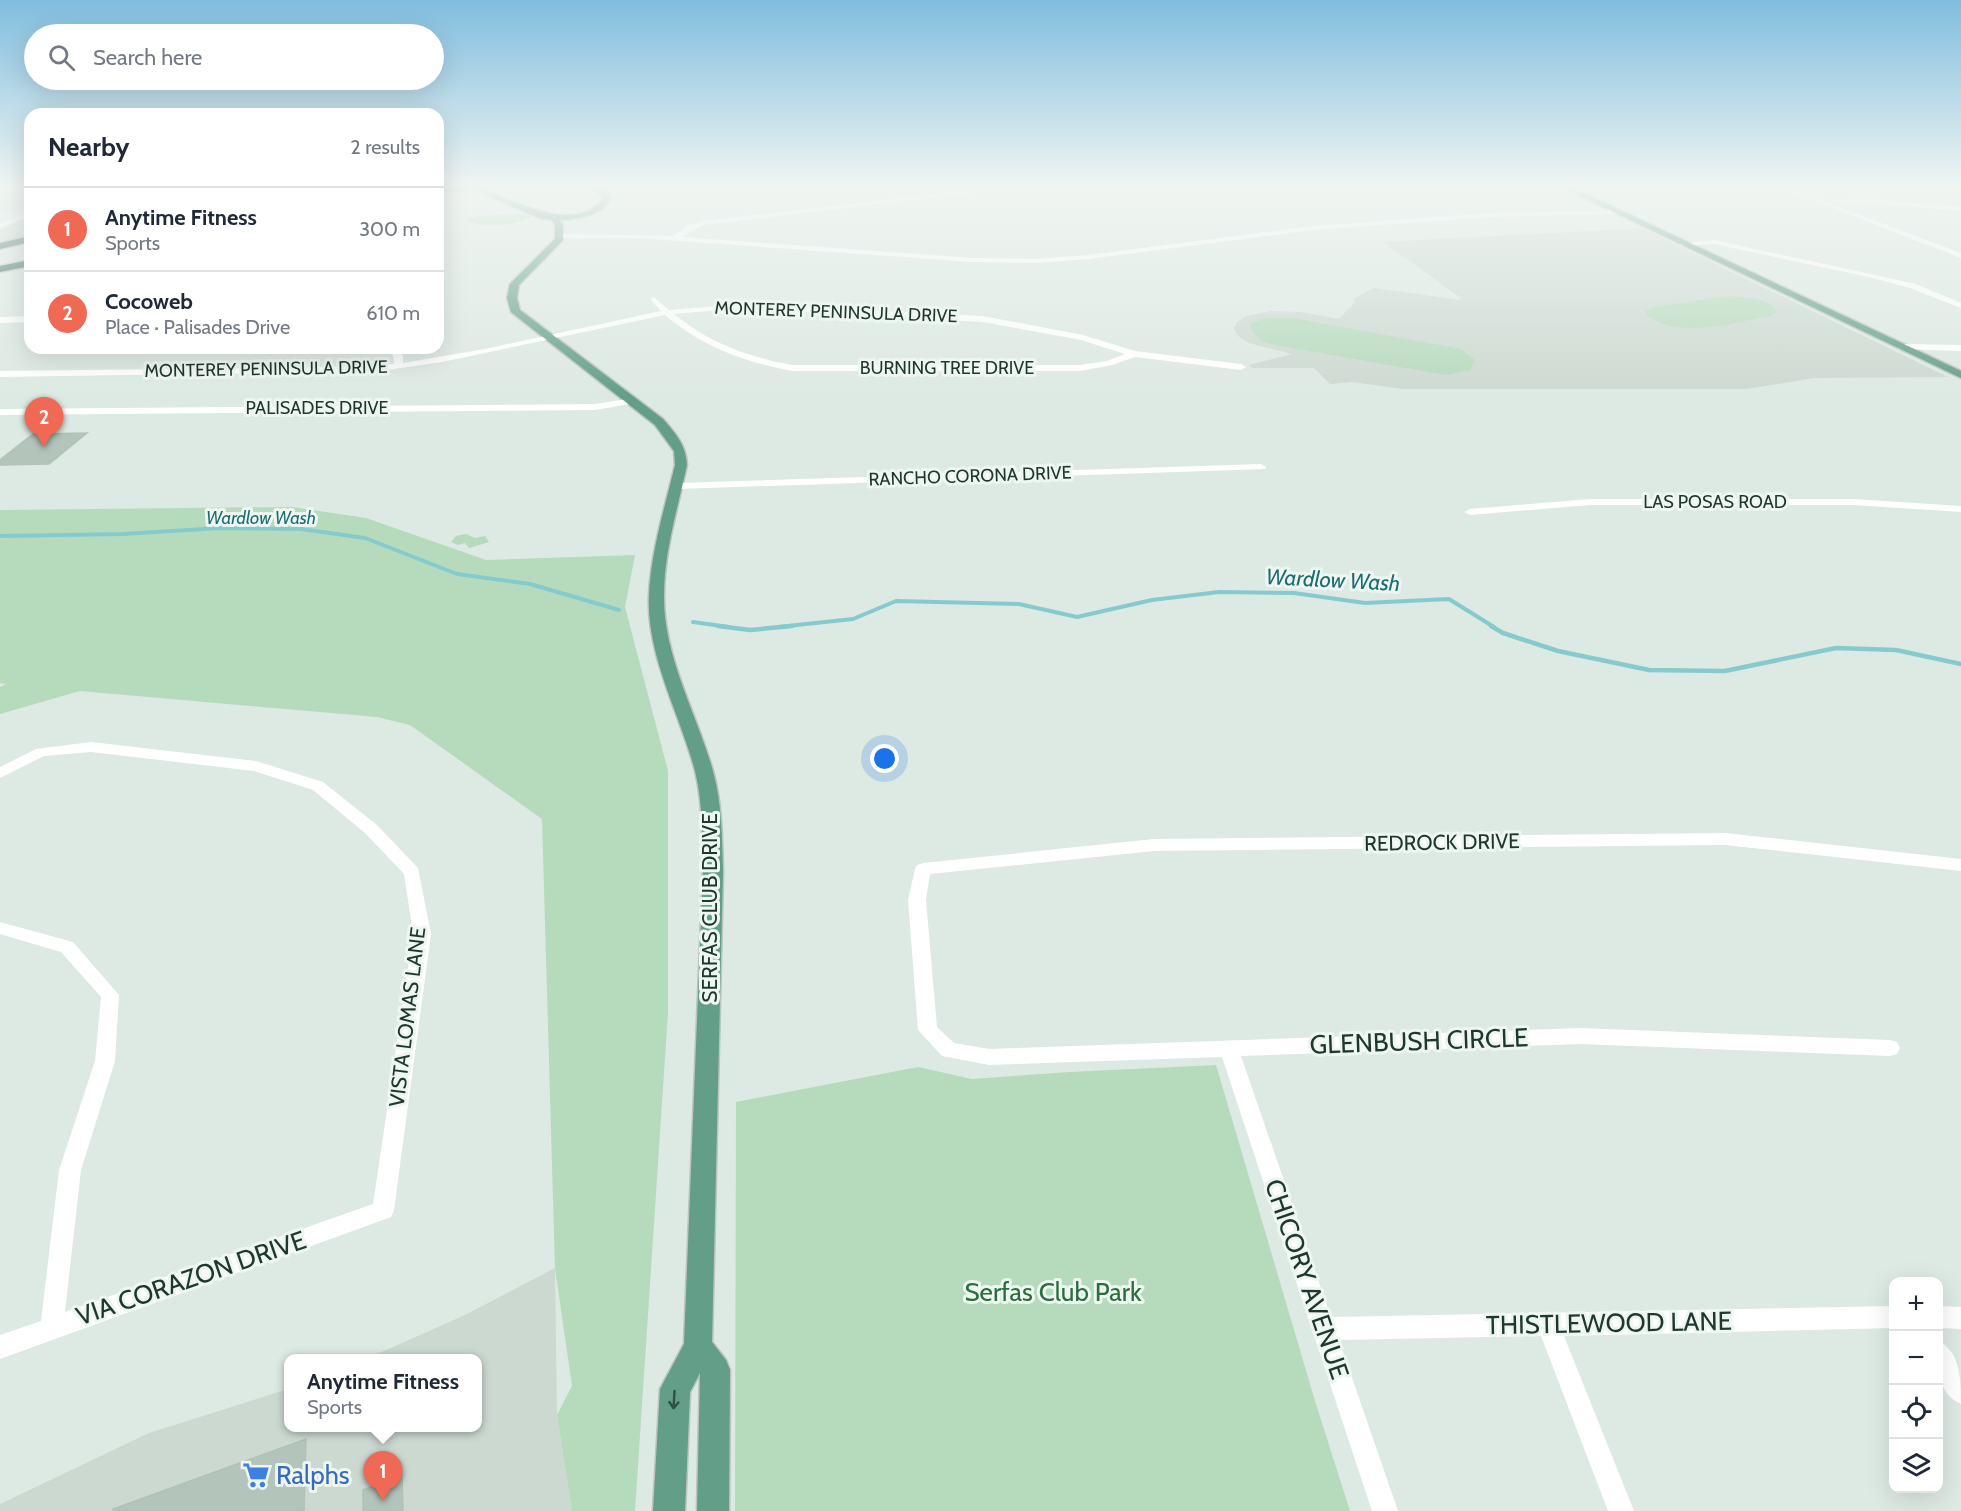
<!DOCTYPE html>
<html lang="en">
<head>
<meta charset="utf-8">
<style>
	:root { --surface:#fff; --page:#f6f6f7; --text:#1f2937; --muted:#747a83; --line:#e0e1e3; --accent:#ef6955 }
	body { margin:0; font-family:Cabin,sans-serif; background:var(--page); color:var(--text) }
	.controls { position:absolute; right:18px; bottom:18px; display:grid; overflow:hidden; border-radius:12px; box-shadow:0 6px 24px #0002 }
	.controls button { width:54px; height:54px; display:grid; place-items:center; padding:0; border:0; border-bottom:2px solid var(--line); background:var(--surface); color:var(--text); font:30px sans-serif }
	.you { position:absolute; left:885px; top:759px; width:21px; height:21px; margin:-15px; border:4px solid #fff; border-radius:50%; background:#1a73e8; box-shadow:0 0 0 9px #1a73e833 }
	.badge { display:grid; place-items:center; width:39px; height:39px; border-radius:50%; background:var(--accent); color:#fff; font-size:20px; font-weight:700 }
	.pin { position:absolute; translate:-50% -50px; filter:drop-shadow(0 2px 3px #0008) }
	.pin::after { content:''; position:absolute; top:32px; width:21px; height:18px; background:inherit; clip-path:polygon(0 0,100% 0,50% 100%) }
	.popup { position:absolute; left:284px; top:1354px; width:198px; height:78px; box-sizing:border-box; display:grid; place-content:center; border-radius:12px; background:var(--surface); filter:drop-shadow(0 2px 4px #0005); font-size:20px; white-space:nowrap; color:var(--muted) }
	.popup b { font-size:22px; color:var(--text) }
	.popup::after { content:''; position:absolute; left:50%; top:100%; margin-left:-12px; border:12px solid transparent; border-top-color:var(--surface) }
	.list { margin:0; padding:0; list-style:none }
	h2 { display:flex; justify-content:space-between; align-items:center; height:78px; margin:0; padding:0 24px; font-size:26px }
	h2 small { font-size:20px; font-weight:400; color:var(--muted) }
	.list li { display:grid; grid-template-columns:39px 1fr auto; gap:18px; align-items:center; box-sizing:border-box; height:84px; padding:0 24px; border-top:2px solid var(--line) }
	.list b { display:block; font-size:22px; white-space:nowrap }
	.list p { margin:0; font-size:20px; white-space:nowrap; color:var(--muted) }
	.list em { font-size:20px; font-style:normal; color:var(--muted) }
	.icon { flex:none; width:33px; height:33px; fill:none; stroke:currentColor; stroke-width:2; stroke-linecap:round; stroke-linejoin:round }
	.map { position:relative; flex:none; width:1961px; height:1511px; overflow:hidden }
	.search { position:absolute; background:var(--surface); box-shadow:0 6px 24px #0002; left:24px; top:24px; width:420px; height:66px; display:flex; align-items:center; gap:15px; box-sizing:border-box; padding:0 21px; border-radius:33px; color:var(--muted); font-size:22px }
	.panel { position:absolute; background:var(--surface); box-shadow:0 6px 24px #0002; left:24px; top:108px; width:420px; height:246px; border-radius:18px }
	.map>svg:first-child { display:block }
	.built { fill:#ccd9d1 }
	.green { fill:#b6dabc }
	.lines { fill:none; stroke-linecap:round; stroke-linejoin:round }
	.stream-far1 { stroke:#85cbce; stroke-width:4 }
	.stream { stroke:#85cbce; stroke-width:4.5 }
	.building { fill:#b3c4bb; stroke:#b0c2b9; stroke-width:1.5 }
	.major-casing { stroke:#bcc3c1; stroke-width:3 }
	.highway-casing { stroke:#bcc3c1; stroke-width:3 }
	.minor { fill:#fff; fill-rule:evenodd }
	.major { fill:#629e88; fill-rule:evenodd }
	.highway { fill:#2c6352; fill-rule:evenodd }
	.oneway { stroke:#305245 }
	.labels { text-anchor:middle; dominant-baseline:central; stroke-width:6; stroke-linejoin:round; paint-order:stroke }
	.far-street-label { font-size:18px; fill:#1f382f; stroke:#eef6f1 }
	.far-water-label { font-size:18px; font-style:italic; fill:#1b6d72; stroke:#eef6f1 }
	.street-label { font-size:21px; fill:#1f382f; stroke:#eef6f1 }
	.water-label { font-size:22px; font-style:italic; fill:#1b6d72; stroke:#eef6f1 }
	.near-street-label { font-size:26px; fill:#1f382f; stroke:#eef6f1 }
	.near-park-label { font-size:26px; fill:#2b6e3d; stroke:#eef6f1 }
	.near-shop-label { font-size:26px; fill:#366cbe; stroke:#eef6f1; text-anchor:start }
</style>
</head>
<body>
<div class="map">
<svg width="1961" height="1511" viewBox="0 0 1961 1511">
	<rect width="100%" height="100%" fill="#dde9e3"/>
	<path class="built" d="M0,186H30V206L12,212L0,211Z
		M30,216V237L0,243V230Z
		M1642,228L1948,377L1814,378L1747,389H1403L1352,382L1330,384L1314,368H1252L1249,365L1292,354L1249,343L1238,336L1234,329L1237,322L1247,316L1271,311L1301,312L1339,319L1355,302L1354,299L1374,288L1460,300L1461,298L1383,242Z
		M555,1268L557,1415L572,1511H0V1504L149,1433L288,1389V1428H478V1358H368L465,1315Z"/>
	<path class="green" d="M525,213L531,217C516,227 481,228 465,220L471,217Z
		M1719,297C1736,296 1768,296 1777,311L1771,316C1734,322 1681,340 1647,316L1645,311L1654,307Z
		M1266,318H1294L1461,349L1475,360L1470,370L1446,375L1286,347C1272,344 1253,342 1250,324Z
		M292,507L366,518L486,560L635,555L625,607L668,771V1012L635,1511H572L557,1415L572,1386L555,1268L542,819L410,725L377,717L80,691L0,714V687L6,684L0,683V510Z
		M466,534L475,538L485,536L489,542L469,548L465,543L458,545L451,542L456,536Z
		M1216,1065L1315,1401L1350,1511H735L736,1102L918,1067L972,1079L1070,1072Z"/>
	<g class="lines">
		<path class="stream-far1" d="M0,536L123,534L220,528L301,529L365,538L457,574L530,584L619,610
			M693,622L729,627
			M778,627L853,619L896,601L1019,604L1077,617L1152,600L1219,592L1294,593L1365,603L1449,599L1494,627"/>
		<path class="stream" d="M718,626L750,630L792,626
			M1491,626L1503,633L1558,651L1649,670L1725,671L1836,648L1896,650L1961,664"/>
	</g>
	<path class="building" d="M87,433L49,464L0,465V460L33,434Z
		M306,1439L304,1511H113V1509Z
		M402,1475L403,1511H363V1490Z"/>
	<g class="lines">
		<defs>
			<path id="major" d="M466,186H476C508,199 578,238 604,197L586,186H596L611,194C609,215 577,219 560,220L563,225V240L519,285L517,298L520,310L663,419C676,434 686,445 687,465C678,507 664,552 664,595C663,656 697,714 713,771C722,803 722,838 723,871L712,1342L726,1360L730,1370L729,1511H697L700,1373L690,1392L685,1511H653L660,1389L684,1344L703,871C702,838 703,803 695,771C680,714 646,655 649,595C651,551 665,507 675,465L674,451L655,425L511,312L507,298L510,284L555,239V225L552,220L539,218Z
				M1559,186H1569L1961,371V378Z"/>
			<path id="highway" d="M464,186H483L438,194V190Z
				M30,236V242L0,249V243Z
				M30,260V266L0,272V266Z"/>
		</defs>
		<use href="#major" class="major-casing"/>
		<use href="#highway" class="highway-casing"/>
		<path class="minor" d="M1776,186H1785L1823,201L1871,199L1961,207V211L1871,203H1829L1961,253V258Z
			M1945,186H1961V189Z
			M987,188L989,191L703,225L682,237L973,258L1037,259L1088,255L1313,226L1489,213L1617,210L1620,212L1617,214L1489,217L1313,230L1088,259L1037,263L973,262L637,238H561L557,236L561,234L673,236L688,225L702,221Z
			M30,212V216L0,228V223Z
			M1714,240L1916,284L1961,303V308L1910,288L1873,278L1714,244L1683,246L1679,244Z
			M654,297L669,310L743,304L983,316L1083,335L1135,351L1241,364L1246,367L1241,370L1135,357L1112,365L1080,371H792C744,362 703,347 665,315L442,362L380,371L0,377V371L341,367L394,364L393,356L388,348H397L403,356V363L485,349L661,311L650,299ZM743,308L983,322L1081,340L1125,354L1107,361L1080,365H792C748,357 709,343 674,314Z
			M30,316V322L0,323V317Z
			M1902,344L1961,345V351L1899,349L1898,347Z
			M633,398L636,399V403L595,410L0,415V409L595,404Z
			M1261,464L1266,467L1265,469L678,489L673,486L678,483Z
			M1590,499H1853L1961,506V512L1853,505H1590L1470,515L1464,512L1470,509Z
			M91,742L256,761L323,782L377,825L418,868L431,934L394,1210L391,1217L383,1220L0,1359V1335L41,1321L59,1170L95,1061L101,997L61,952L0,934V922L73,942L119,995L115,1061L81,1170L65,1312L373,1204L413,934L404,874L365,833L313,790L254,771L91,752L44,756L0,778V767L36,749Z
			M1725,833L1961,859V871L1725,845L1154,851L930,874L926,900L937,1027L954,1043L989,1049L1580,1028L1890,1040L1897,1042L1900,1048L1897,1054L1890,1056L1580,1044L1241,1056L1331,1317L1894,1306V1328L1564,1336L1634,1511H1608L1541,1336L1339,1340L1398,1511H1372L1222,1057L989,1065L942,1056L918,1030L908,900L915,869L917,865L923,863L1154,839Z
			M1938,1306L1961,1307V1329L1938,1328Z
			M1938,1341C1961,1351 1961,1382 1961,1404C1936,1394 1938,1364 1938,1341Z"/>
		<use href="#major" class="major"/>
		<use href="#highway" class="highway"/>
	</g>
	<defs><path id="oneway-shaft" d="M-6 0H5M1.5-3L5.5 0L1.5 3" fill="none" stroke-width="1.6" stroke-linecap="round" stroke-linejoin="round" transform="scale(1.5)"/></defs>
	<use class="oneway" href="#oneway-shaft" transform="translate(674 1400) rotate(93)"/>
	<linearGradient id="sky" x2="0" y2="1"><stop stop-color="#80bdde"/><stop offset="0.47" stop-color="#f0f5f2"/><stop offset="1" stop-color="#f0f5f2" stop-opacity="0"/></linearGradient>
	<rect width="1961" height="397" fill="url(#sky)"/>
	<defs>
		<symbol id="supermarket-bare" viewBox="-9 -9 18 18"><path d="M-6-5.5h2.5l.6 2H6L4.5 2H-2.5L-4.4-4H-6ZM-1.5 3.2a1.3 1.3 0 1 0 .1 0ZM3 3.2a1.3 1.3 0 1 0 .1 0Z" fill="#3f7fe0" stroke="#eef6f1" stroke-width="2.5" paint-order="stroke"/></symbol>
	</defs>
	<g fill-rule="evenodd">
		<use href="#supermarket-bare" x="237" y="1456" width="38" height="38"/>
	</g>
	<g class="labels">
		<g class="far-street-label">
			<text transform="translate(836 312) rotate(2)">MONTEREY PENINSULA DRIVE</text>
			<text x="947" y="368">BURNING TREE DRIVE</text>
			<text transform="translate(266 369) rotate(-1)">MONTEREY PENINSULA DRIVE</text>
			<text x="317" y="408">PALISADES DRIVE</text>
			<text transform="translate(970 476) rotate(-2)">RANCHO CORONA DRIVE</text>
			<text x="1715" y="502">LAS POSAS ROAD</text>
		</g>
		<g class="far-water-label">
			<text x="261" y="518">Wardlow Wash</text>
		</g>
		<g class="street-label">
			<text transform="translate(1442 842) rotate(-1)">REDROCK DRIVE</text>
			<text transform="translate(709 908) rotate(-90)">SERFAS CLUB DRIVE</text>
			<text transform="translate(407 1017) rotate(-83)">VISTA LOMAS LANE</text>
		</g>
		<g class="water-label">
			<text transform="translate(1333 580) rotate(3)">Wardlow Wash</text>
		</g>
		<g class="near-street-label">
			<text transform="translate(1419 1041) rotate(-2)">GLENBUSH CIRCLE</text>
			<text transform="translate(191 1278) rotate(-19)">VIA CORAZON DRIVE</text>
			<text transform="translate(1307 1279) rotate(71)">CHICORY AVENUE</text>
			<text transform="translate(1609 1323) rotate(-1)">THISTLEWOOD LANE</text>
		</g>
		<g class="near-park-label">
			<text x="1053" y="1292">Serfas Club Park</text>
		</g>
		<g class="near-shop-label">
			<text x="276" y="1475">Ralphs</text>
		</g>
	</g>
</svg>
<div class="controls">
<button>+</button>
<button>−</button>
<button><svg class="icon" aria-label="locate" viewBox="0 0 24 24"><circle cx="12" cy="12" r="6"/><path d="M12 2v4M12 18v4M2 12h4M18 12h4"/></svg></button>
<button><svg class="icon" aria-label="layers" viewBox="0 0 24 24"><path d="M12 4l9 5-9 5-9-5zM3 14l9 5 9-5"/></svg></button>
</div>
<div class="you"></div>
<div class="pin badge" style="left:383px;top:1501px">1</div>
<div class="popup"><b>Anytime Fitness</b>Sports</div>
<div class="pin badge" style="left:44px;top:447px">2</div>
<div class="search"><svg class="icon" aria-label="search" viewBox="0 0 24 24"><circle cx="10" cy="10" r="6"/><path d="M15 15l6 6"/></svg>Search here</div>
<section class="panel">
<h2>Nearby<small>2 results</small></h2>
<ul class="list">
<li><span class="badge">1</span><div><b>Anytime Fitness</b><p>Sports</p></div><em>300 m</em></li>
<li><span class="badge">2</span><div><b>Cocoweb</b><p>Place · Palisades Drive</p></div><em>610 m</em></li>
</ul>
</section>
</div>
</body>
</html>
